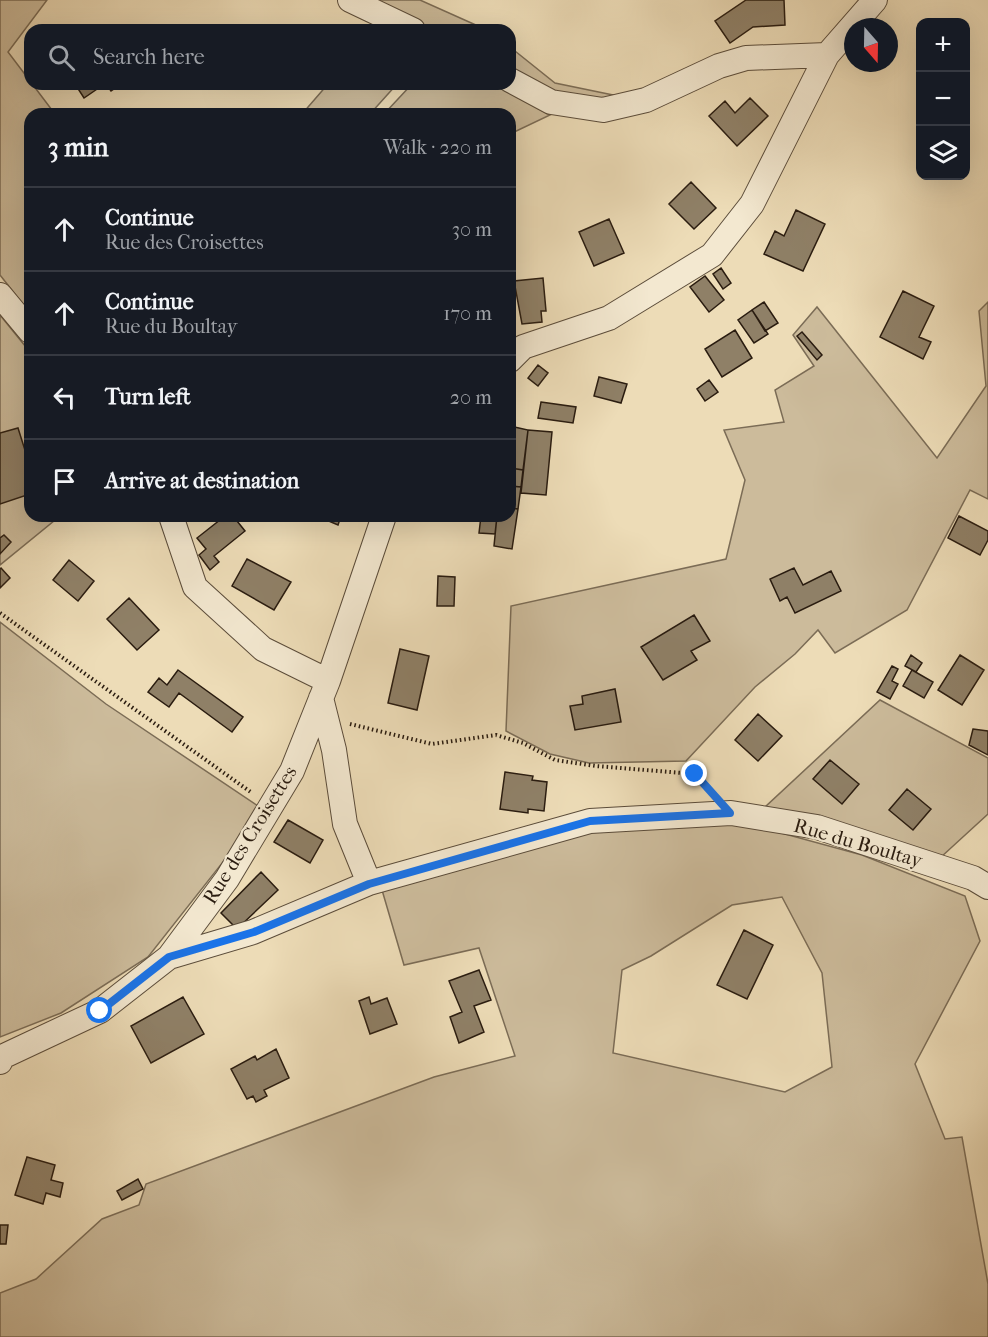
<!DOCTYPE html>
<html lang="en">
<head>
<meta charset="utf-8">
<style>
	:root { --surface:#171b24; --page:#242831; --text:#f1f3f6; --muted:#9ea1a6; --line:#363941 }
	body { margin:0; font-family:"IM FELL French Canon",serif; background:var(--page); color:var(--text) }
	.controls { position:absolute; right:18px; top:18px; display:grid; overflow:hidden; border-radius:12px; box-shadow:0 6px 24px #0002 }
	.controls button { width:54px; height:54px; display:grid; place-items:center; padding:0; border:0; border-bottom:2px solid var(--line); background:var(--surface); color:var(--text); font:30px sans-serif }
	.compass { position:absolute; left:844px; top:18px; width:54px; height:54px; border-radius:50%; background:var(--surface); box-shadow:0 6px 24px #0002; rotate:160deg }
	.stop { position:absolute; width:18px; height:18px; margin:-14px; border:4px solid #1a73e8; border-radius:50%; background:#fff }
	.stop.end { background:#1a73e8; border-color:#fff; box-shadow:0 2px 6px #0008 }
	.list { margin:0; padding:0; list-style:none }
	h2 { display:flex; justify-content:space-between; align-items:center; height:78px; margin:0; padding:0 24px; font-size:26px }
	h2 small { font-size:20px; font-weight:400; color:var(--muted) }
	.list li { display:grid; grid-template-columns:39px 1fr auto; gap:18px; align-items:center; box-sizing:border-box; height:84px; padding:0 24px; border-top:2px solid var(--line) }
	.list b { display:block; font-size:22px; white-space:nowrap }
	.list p { margin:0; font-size:20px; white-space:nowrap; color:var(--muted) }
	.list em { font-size:20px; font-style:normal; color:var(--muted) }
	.icon { flex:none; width:33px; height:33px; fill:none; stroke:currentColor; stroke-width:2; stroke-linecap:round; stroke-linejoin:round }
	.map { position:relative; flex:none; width:988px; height:1337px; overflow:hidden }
	.search { position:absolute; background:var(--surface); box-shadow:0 6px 24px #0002; left:24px; top:24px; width:492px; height:66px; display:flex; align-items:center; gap:15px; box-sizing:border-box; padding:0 21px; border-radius:18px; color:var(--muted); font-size:22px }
	.panel { position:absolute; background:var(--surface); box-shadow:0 6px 24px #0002; left:24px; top:108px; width:492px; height:414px; border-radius:18px }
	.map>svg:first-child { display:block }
	.green { fill:#ccbb9b; stroke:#7b6c56; stroke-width:1.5; fill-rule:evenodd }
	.building { fill:#8f8067; stroke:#2a1c10; stroke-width:1.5 }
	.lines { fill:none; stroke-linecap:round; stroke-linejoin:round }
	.minor-casing { stroke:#5b4c3a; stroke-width:26 }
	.path { stroke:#2a1c10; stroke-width:4; stroke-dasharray:1.5 3; stroke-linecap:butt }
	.minor { stroke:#f3e8d0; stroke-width:24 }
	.route { stroke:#1a73e8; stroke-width:8 }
	.labels { text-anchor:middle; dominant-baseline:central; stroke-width:4.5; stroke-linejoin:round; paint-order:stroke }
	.street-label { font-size:20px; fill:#2a1c10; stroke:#f3e8d0 }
</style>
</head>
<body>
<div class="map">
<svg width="988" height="1337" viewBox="0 0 988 1337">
	<rect width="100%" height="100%" fill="#eddcb7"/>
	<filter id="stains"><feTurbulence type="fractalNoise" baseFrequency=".00333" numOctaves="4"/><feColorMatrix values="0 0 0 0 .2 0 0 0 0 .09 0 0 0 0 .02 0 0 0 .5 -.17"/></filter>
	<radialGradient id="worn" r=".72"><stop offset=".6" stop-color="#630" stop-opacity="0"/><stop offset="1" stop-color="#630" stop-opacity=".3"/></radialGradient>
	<path class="green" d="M0,0H47L8,52L55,114H30V313L0,275Z
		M367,0H420L487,30H425Z
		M510,47L555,83L618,96L608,100L551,95L510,74Z
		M328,84H397L370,114H302Z
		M412,84H493L550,115L510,134V114H384Z
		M988,302V499L970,490L907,610L835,653L818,630L795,654L755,687L686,761L589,763L550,754L506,731L511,606L726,559L745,480L724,430L784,422L775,390L814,366L793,335L817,307L937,458L986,386L979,311Z
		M0,315L30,352V516H60L0,565Z
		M0,622L106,704L264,810L148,957L61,1013L0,1037Z
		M880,700L988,758V814L940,858L764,808Z
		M730,819L862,855L965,896L980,941L915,1064L945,1139L962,1137L988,1284V1337H0V1293L36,1279L102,1219L139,1205L146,1184L434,1077L515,1056L479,948L404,965L382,890L590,828ZM782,897L822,973L832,1067L785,1092L613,1053L622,970L651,956L732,905Z"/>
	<path class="building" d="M746,0H784L785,25L753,27L730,43L715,21Z
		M75,84H102L103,85L84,98Z
		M106,84H121L111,91Z
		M750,98L768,116L737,146L709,116L725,101L735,113Z
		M691,182L716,208L694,229L669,204Z
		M796,210L825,224L803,271L764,254L775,231L784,236Z
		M609,219L624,253L594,266L579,232Z
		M721,268L731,283L723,289L713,274Z
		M705,276L724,300L709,312L690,287Z
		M543,278L546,311H541L542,322L522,324L514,281Z
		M903,291L934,306L919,337L931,342L923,359L880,337Z
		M764,302L778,323L765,331L752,310Z
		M752,310L768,334L754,343L738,320Z
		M735,330L752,358L722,377L705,349Z
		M802,332L822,355L817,360L797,336Z
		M538,365L548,373L538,386L528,378Z
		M599,377L627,384L621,403L594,396Z
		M709,380L718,392L705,401L697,389Z
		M541,402L576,407L573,423L538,418Z
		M510,426L528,430L523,470L510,468Z
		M18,428L30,466V494L0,504V433Z
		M528,430L552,432L546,495L521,493Z
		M510,468L523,470L521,487L510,486Z
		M510,486L521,487L518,509L510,508Z
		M510,508L518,509L512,549L494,546L497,516H510Z
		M225,516H233L245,531L214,556L219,562L210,570L199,555L206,549L197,538Z
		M317,516H341L338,525Z
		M481,516H497L495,534L479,533Z
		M959,516L988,531V540L980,555L948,538Z
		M4,535L11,542L0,554V538Z
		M247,559L291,582L274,610L232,586Z
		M69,560L94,581L78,601L53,580Z
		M1,568L10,578L0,588V569Z
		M794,568L803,585L831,571L841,591L795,613L787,597L780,601L770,579Z
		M438,576L455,577L454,606H437Z
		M129,598L159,630L137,650L107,619Z
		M694,615L710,641L691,651L697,660L663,680L641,647Z
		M400,649L429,656L417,710L388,703Z
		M911,655L922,663L916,672L905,666Z
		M960,655L984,670L962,705L938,690Z
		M892,666L898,669L892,681L898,684L890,699L877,692Z
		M178,670L243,717L232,732L179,693L169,707L148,692L159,678L167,685Z
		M912,670L933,682L924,698L903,686Z
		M615,689L621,722L575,730L570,706L583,704L582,696Z
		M758,714L782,736L758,761L735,740Z
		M973,729L988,731V755L969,745Z
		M830,760L859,784L842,804L813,779Z
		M505,772L533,776L532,780L547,782L544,811L528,809V813L500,809Z
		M907,789L931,809L913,830L889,810Z
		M288,820L323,840L310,863L274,842Z
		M261,872L278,890L237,929L221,913Z
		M744,930L773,945L747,999L717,985Z
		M479,970L491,1000L474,1006L484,1032L459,1043L450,1017L462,1012L449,981Z
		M183,997L204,1034L151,1063L131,1026Z
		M369,997L371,1004L387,998L397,1024L370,1034L359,1001Z
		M276,1049L289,1078L264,1090L267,1096L256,1102L253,1096L247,1099L231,1069L255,1056L257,1060Z
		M27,1157L55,1165L51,1180L63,1183L60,1197L46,1193L43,1204L15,1195Z
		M138,1179L143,1189L122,1200L117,1191Z
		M0,1225H8L6,1244H0Z"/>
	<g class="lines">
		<defs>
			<path id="minor" d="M350,0L413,30
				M510,80L551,102L603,110L646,100L719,66L746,58L827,55
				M0,295L30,331
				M510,360L523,347L609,318L712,255L752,204L827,55L875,0
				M171,516L195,587L263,649L328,681
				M321,698L334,750L345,824L369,883
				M169,957L253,932L369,883L590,821L731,813L817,827L973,878L988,887
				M0,1062L2,1057L100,1011L169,957L227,879L292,771L328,681L384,516"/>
		</defs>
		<use href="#minor" class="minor-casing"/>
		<path class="path" d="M0,613L252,793
			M350,724L432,744L496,735L523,743L555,760L596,766L695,774L712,792"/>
		<use href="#minor" class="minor"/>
	</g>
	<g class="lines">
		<path class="route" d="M100,1011L169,957L254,932L369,884L590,821L730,813L695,774"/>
	</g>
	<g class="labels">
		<g class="street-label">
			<text transform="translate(250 835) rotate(-58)">Rue des Croisettes</text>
			<text transform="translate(858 843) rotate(16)">Rue du Boultay</text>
		</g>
	</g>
	<rect width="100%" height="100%" filter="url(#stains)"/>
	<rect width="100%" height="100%" fill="url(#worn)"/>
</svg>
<div class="controls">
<button>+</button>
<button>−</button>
<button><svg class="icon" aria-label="layers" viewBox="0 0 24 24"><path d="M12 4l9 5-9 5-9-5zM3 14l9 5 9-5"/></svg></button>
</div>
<svg class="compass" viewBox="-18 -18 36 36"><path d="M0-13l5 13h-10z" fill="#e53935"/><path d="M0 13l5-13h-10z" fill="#9ea1a6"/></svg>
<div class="stop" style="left:100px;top:1011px"></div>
<div class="stop end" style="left:695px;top:774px"></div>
<div class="search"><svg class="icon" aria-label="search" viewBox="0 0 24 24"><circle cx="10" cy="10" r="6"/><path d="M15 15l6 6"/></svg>Search here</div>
<section class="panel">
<h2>3 min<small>Walk · 220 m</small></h2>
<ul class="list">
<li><svg class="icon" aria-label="ahead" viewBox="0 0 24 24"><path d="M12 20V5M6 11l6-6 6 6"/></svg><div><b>Continue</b><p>Rue des Croisettes</p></div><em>30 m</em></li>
<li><svg class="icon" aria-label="ahead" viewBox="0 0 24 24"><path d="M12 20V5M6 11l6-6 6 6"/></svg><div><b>Continue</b><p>Rue du Boultay</p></div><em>170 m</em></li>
<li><svg class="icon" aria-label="left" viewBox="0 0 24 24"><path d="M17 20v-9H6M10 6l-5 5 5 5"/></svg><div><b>Turn left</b></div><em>20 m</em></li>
<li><svg class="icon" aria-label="arrive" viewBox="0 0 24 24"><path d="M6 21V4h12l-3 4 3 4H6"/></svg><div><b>Arrive at destination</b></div></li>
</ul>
</section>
</div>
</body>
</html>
